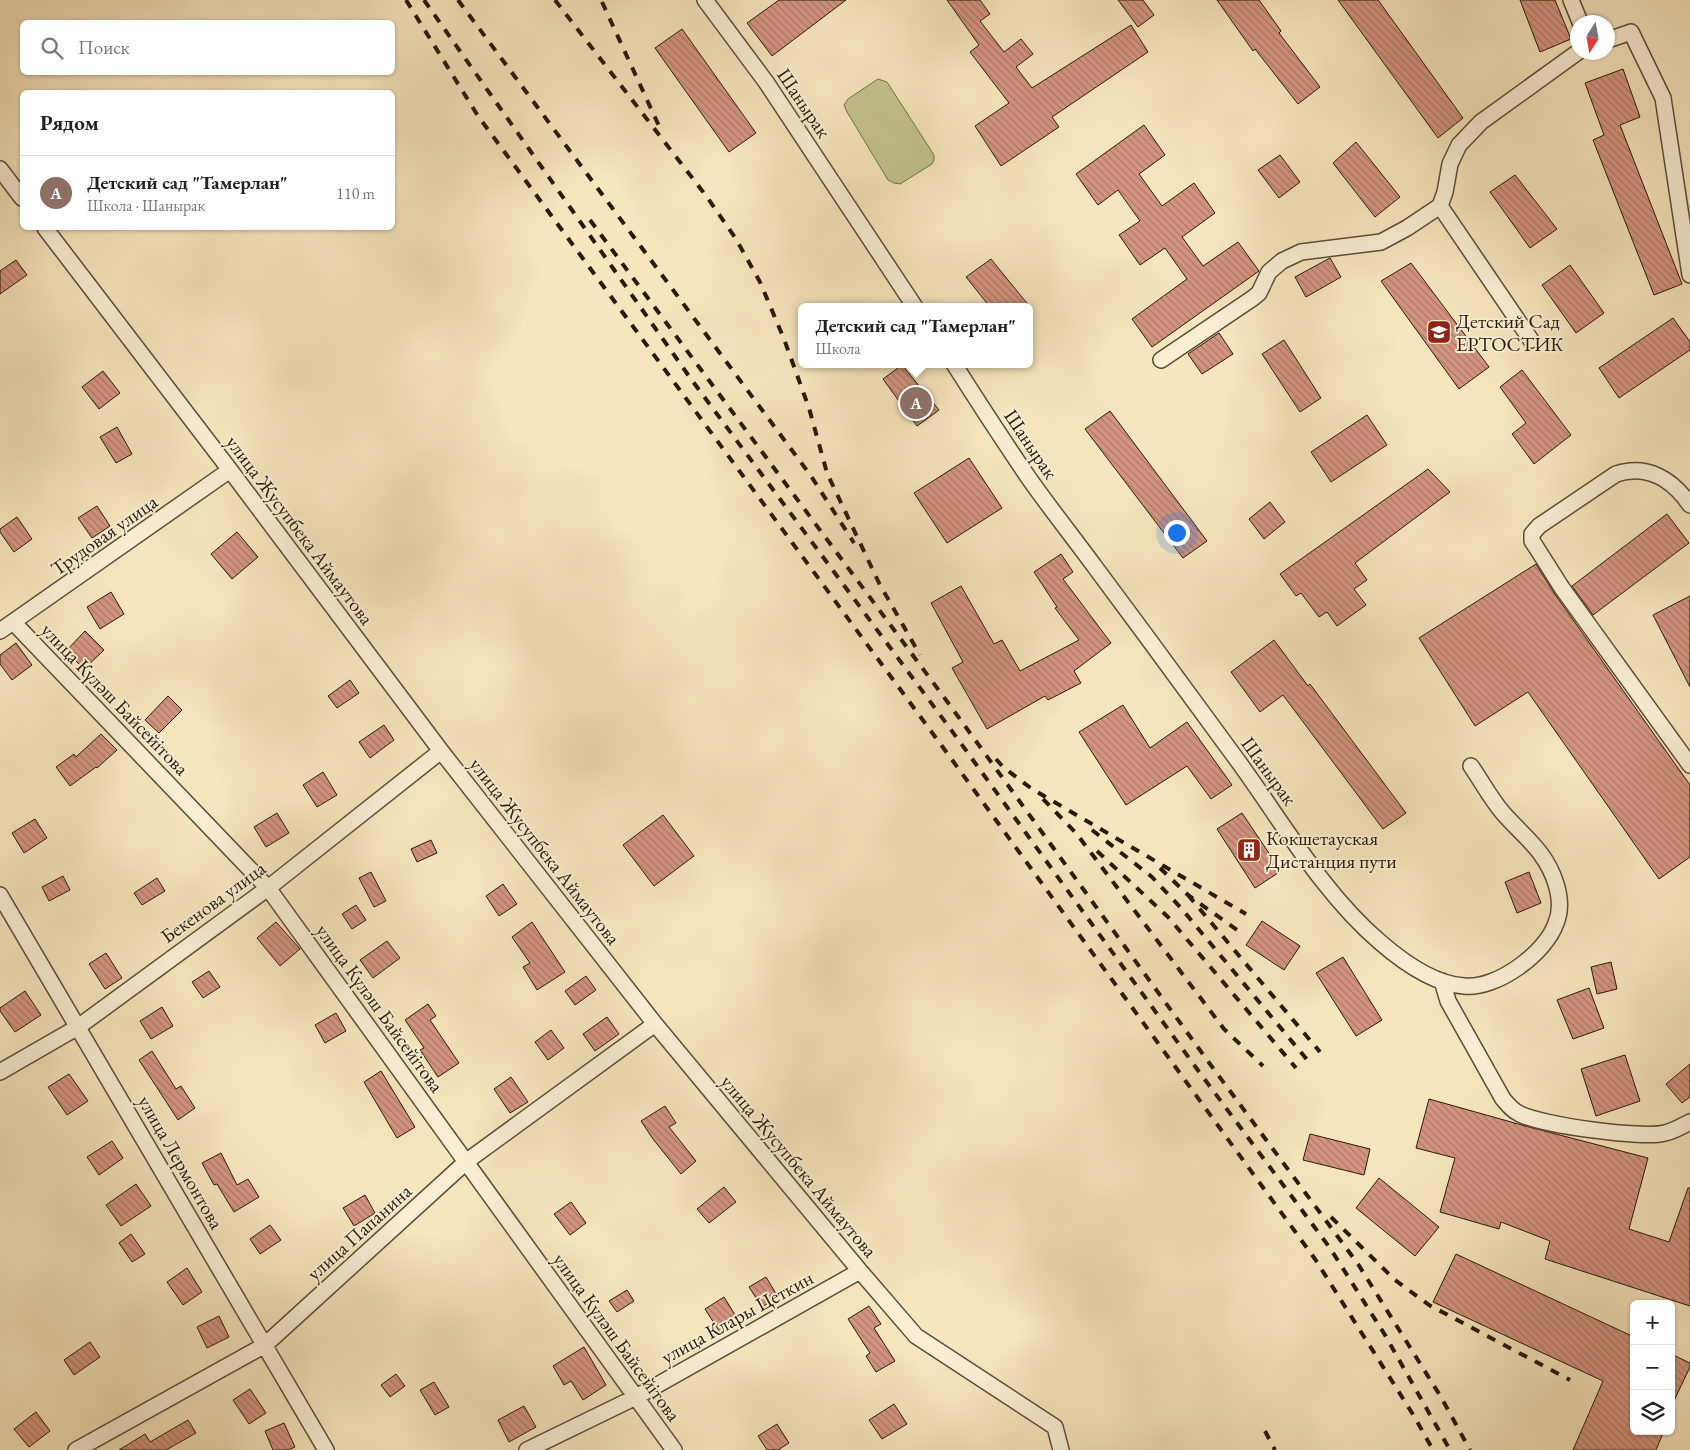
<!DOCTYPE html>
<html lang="ru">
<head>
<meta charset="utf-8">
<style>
	:root { --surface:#fff; --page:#f2f2f2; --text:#222; --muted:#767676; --line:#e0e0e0; --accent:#db2777 }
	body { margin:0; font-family:"EB Garamond",serif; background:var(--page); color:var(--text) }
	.controls { position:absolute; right:15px; bottom:15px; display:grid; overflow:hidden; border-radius:8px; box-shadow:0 1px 4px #0004 }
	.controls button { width:45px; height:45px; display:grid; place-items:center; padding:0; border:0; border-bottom:1px solid var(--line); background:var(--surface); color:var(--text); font:25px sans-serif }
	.compass { position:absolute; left:1570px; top:15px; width:45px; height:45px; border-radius:50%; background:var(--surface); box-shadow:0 1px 4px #0004; rotate:191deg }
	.you { position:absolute; left:1176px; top:532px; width:18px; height:18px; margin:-12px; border:4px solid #fff; border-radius:50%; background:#1a73e8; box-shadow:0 0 0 8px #1a73e833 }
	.badge { display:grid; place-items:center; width:32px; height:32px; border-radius:50%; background:var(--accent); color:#fff; font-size:16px; font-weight:700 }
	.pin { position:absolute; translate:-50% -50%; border:2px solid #fff; box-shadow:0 1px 5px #0006 }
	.popup { position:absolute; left:798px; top:303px; width:235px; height:65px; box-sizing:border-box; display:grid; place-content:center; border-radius:8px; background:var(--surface); filter:drop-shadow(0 1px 4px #0005); font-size:16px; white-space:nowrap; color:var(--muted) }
	.popup b { font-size:19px; color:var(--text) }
	.popup::after { content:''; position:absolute; left:50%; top:100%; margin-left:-10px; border:10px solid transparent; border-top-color:var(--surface) }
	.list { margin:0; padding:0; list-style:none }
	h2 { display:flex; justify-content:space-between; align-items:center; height:65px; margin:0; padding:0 20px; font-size:21px }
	h2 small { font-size:16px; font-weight:400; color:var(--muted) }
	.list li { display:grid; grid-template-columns:32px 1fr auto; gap:15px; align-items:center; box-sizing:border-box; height:75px; padding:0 20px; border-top:1px solid var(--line) }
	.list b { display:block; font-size:19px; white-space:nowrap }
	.list p { margin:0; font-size:16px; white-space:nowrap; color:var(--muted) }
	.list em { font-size:16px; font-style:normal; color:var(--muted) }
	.icon { flex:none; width:28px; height:28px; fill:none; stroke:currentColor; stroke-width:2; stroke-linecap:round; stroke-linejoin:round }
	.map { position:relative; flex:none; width:1690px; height:1450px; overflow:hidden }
	.search { position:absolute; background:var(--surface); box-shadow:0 1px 4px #0004; left:20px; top:20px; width:375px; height:55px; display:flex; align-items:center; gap:12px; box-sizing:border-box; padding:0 18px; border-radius:8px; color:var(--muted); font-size:19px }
	.panel { position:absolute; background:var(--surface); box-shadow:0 1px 4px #0004; left:20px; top:90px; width:375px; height:140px; border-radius:8px }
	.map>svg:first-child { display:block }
	.park { fill:#c2c38d; stroke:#766e4a }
	.building { fill:url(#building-back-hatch); stroke:#291a08 }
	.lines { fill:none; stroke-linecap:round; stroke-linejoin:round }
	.minor-casing { stroke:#5c4d35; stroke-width:18 }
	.minor { stroke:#f9eed4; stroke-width:15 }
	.rail { stroke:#291a08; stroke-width:4; stroke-dasharray:9 9; stroke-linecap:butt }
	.labels { text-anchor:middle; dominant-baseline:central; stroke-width:4; stroke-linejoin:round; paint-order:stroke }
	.street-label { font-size:20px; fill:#291a08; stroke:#f9eed4 }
	.poi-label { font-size:20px; fill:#291a08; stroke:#f9eed4; text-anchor:start }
</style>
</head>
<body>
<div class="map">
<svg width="1690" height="1450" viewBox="0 0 1690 1450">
	<defs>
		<pattern id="building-back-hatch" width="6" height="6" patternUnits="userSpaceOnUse" patternTransform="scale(1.25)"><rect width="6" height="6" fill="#d49580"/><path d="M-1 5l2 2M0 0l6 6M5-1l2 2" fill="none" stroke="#ac7967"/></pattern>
	</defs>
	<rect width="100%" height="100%" fill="#f6e5bd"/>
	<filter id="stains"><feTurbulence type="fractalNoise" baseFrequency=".004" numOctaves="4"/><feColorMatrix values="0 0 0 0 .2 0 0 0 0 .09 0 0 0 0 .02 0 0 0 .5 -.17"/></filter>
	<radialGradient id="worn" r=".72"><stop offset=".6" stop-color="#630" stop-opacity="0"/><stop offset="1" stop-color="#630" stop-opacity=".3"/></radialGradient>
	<path class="park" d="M878,79L887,82L934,155V160L932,164L900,184L894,183L888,180L847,112L844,105L848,99Z"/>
	<path class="building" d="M779,0H846L772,56L747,23Z
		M947,0H980L990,14L980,21L1004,52L1021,39L1033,54L1016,67L1032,88L1131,25L1148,52L1052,117L1059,127L1001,166L975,126L1009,103L970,52L979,45Z
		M1118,0H1143L1154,15L1138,27Z
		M1217,0H1259L1281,31L1279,33L1320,87L1298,104L1255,49L1253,51Z
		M1338,0H1378L1463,118L1438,138Z
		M1520,0H1555L1571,39L1540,52Z
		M682,29L756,133L729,152L655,48Z
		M1623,69L1640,117L1620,125L1682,284L1654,295L1593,140L1604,135L1585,83Z
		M1144,125L1165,155L1139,174L1162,206L1194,183L1215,213L1182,237L1203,266L1238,242L1259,271L1152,347L1132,319L1187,279L1165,248L1140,265L1119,235L1140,221L1118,190L1098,205L1076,174Z
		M1356,142L1400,197L1375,217L1333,163Z
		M1280,155L1300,182L1279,198L1258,170Z
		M1515,175L1557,229L1530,248L1490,192Z
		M1330,258L1341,277L1306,297L1295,277Z
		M991,259L1030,307H990L966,277Z
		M16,260L27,275L0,294V271Z
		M1411,263L1489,367L1459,389L1381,281Z
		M1570,265L1604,313L1576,333L1542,285Z
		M1673,318L1690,342V350L1619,398L1599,368Z
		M1219,333L1233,354L1202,374L1188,354Z
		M1284,340L1321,398L1300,412L1262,354Z
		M902,365L939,410L917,426L883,379Z
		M1522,370L1571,435L1534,464L1512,434L1526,423L1500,387Z
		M103,371L120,393L99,409L82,387Z
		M1110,411L1207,541L1183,558L1085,429Z
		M1367,415L1387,445L1331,482L1311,452Z
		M117,427L132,454L116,463L100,437Z
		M969,458L1002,508L947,543L914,493Z
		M1428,469L1450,492L1355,563L1367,580L1354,589L1366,605L1337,626L1327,612L1319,617L1301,593L1296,596L1280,574Z
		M1270,502L1285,522L1264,539L1249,519Z
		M97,506L110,526L92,538L78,518Z
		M1667,514L1689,543L1593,615L1572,586Z
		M17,517L32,539L14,552L0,532V529Z
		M237,532L258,557L232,579L211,554Z
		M1061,554L1073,572L1063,579L1111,643L1074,671L1081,683L1048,700L1045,696L987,729L952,668L963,662L931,603L961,586L994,644L1002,640L1020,671L1079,640L1055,608L1057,607L1034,572Z
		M1536,564L1554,593L1690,785V857L1659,879L1528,692L1475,726L1419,638Z
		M111,592L124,614L100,629L87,607Z
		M1690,596V687L1653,615Z
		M85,631L104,650L84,669L66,651Z
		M1274,640L1308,686L1310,684L1406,813L1383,829L1283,695L1260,712L1231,672Z
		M16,643L32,665L12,680L0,664V655Z
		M350,680L359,693L337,708L328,696Z
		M168,696L182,710L159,733L145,720Z
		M1123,705L1150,748L1187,722L1232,785L1211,799L1187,766L1126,805L1079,732Z
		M384,725L394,740L370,758L359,742Z
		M101,734L117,750L97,768L96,767L70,786L56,767L74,754L76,757Z
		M323,772L337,795L317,807L303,785Z
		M277,813L289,833L266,847L254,827Z
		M1242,813L1281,871L1255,888L1217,829Z
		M663,815L694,856L654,886L623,845Z
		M35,819L47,838L24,853L12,833Z
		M431,840L437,853L417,862L411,849Z
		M371,872L386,901L374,907L359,878Z
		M1529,872L1541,903L1517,913L1505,882Z
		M63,876L70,890L49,901L42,887Z
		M157,878L165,891L142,905L134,893Z
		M503,884L517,904L499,916L486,896Z
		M356,905L366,920L352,929L342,914Z
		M1262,921L1300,946L1284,970L1246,945Z
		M276,922L300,949L280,966L257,938Z
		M532,922L565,972L537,990L523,967L530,963L512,937Z
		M387,941L400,958L373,978L360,960Z
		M106,953L122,978L105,989L89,964Z
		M1343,957L1382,1020L1356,1036L1316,973Z
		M1611,962L1617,989L1597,994L1591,967Z
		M209,971L220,987L203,998L192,982Z
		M586,976L596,990L575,1005L565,991Z
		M1589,988L1604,1028L1573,1039L1557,1000Z
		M25,991L41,1015L15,1032L0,1011V1008Z
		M428,1004L436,1016L430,1020L459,1063L438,1077L420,1050L424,1048L405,1020Z
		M162,1007L173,1026L151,1039L140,1021Z
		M336,1013L346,1031L325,1043L315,1025Z
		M607,1017L619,1034L595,1051L583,1034Z
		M551,1030L564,1048L548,1060L535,1042Z
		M152,1051L176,1089L181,1086L195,1108L178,1120L139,1060Z
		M1625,1055L1640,1101L1596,1116L1581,1069Z
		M1690,1064V1097L1682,1103L1666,1084Z
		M381,1071L415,1127L397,1138L364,1082Z
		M69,1074L88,1101L67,1115L48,1087Z
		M511,1077L528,1102L510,1113L494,1089Z
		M1429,1099L1529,1127L1648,1158L1629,1229L1669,1242L1688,1188H1690V1306L1545,1259L1550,1241L1501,1222L1499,1229L1440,1212L1455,1158L1416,1148Z
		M665,1106L676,1123L669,1127L696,1161L681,1174L653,1139L641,1121Z
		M1310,1134L1370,1149L1364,1175L1303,1160Z
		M112,1141L123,1158L99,1175L87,1157Z
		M221,1153L237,1185L248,1179L259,1197L234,1212L217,1184L214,1185L202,1163Z
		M1379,1178L1439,1227L1415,1256L1356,1208Z
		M136,1184L151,1206L121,1226L106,1205Z
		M724,1187L736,1202L709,1223L697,1209Z
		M365,1195L375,1213L354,1226L343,1208Z
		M571,1202L586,1223L570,1235L554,1214Z
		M270,1225L281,1240L260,1254L250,1239Z
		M131,1234L145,1254L132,1262L119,1243Z
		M1456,1254L1634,1337V1431H1664L1656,1450H1573L1603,1381L1433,1302Z
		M187,1268L202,1292L183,1305L167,1282Z
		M766,1277L778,1297L762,1307L749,1287Z
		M627,1290L634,1301L617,1312L609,1301Z
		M724,1297L740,1323L721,1334L705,1309Z
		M869,1306L881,1324L874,1328L895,1361L876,1372L866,1356L870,1353L848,1319Z
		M219,1316L229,1337L207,1348L197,1327Z
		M90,1342L100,1357L74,1375L64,1360Z
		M584,1347L606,1385L583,1400L571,1381L564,1385L553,1366Z
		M1671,1354L1690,1363V1367L1671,1407Z
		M396,1374L405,1386L390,1397L381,1385Z
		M434,1382L449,1407L435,1415L420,1390Z
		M250,1389L266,1413L249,1424L233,1400Z
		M894,1404L907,1424L882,1439L869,1420Z
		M524,1406L536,1427L509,1442L498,1420Z
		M36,1412L50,1431L29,1447L14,1429Z
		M188,1420L196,1433L166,1450H119L145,1434L150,1442Z
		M284,1423L295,1447L288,1450H273L265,1431Z
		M777,1424L789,1443L778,1450H767L758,1436Z"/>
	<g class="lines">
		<defs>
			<path id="minor" d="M705,0L766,82L915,307
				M1571,0L1580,22
				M1608,40L1631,32L1663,98L1690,275
				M0,169L22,198
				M1440,206L1531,340
				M45,228L230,470L441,751L655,1024L860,1271L916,1336L1055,1427L1061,1450
				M1161,360L1253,298L1259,293L1269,272L1282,261L1301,252L1381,242L1407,228L1440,206L1445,192L1450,164L1459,145L1481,122L1578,52
				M954,364C978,402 1003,440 1028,477C1049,507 1073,537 1095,567C1142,630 1189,694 1235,757C1280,818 1322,893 1380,942C1403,962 1434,984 1464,986C1496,990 1546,953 1556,923C1561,911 1560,897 1556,884C1546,851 1524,837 1503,813C1491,799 1482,782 1471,766
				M1690,505C1672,479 1647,464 1616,474L1539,526L1532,534V541L1536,547L1562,588L1690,765
				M14,623L268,888L674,1450
				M0,631L230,470
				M0,895L326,1450
				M1442,981L1448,1001L1503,1099C1508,1105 1513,1111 1520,1114C1541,1125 1643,1139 1665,1133C1674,1131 1682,1126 1690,1122
				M0,1072L78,1027L268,888L441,751
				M76,1450L265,1345L467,1161L655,1024
				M527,1450L636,1397L860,1271"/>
		</defs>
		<use href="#minor" class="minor-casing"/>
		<use href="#minor" class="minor"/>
		<path class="rail" d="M406,0L478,116L950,757L1315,1259L1414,1416L1433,1450
			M424,0L691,379L949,727L1197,1069L1330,1248L1385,1335L1450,1450
			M458,0L811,476L854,543
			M555,0L707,197L736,239L760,282L784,339L809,408L827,473L879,583L920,655
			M602,2L659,126
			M590,220L949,704L1210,1064L1358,1264L1441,1397L1470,1450
			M996,759L1003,767L1032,789L1246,914
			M1043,799L1076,833L1224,1029L1263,1066
			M1092,830L1152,877L1181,908L1309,1062
			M1097,851L1168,917L1296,1068
			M1160,868L1188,895L1237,930
			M1188,895L1320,1052
			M1331,1217L1395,1280L1429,1305L1570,1380
			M1265,1431L1275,1450"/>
	</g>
	<defs>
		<symbol id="school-square" viewBox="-11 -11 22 22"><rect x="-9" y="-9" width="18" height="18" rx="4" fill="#8f2418" stroke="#f9eed4"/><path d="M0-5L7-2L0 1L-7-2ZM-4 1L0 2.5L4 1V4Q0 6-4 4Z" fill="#fff"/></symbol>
		<symbol id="building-square" viewBox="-11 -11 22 22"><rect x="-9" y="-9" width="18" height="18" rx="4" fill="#8f2418" stroke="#f9eed4"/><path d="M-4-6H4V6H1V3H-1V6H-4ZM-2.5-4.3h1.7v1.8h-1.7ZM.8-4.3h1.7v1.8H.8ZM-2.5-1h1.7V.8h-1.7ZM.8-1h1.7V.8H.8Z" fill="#fff"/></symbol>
	</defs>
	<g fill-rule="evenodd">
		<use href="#school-square" x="1425" y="318" width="28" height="28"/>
		<use href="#building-square" x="1235" y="836" width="28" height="28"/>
	</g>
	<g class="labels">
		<g class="street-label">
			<text transform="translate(804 103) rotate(56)">Шанырак</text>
			<text transform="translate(1031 444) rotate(56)">Шанырак</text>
			<text transform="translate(300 530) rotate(53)">улица Жусупбека Аймаутова</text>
			<text transform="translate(104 535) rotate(-35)">Трудовая улица</text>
			<text transform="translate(115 699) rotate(46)">улица Күләш Байсейітова</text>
			<text transform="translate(1269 771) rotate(54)">Шанырак</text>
			<text transform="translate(545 851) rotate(52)">улица Жусупбека Аймаутова</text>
			<text transform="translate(213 902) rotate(-36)">Бекенова улица</text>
			<text transform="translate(380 1008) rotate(54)">улица Күләш Байсейітова</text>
			<text transform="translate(181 1162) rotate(60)">улица Лермонтова</text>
			<text transform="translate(799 1166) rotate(50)">улица Жусупбека Аймаутова</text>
			<text transform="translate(359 1232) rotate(-42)">улица Папанина</text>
			<text transform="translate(737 1317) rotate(-29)">улица Клары Цеткин</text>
			<text transform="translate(617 1337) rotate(54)">улица Күләш Байсейітова</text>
		</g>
		<g class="poi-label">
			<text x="1456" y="321">Детский Сад<tspan x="1456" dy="23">ЕРТОСТИК</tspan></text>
			<text x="1266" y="838">Кокшетауская<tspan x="1266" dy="23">Дистанция пути</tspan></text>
		</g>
	</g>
	<rect width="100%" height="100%" filter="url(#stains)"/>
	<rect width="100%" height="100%" fill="url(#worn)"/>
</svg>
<div class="controls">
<button>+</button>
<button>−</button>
<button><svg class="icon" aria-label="layers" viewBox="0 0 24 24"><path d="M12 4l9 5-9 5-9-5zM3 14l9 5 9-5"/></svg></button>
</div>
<svg class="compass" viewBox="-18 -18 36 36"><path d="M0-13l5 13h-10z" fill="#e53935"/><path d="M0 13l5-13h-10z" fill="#767676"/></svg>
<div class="you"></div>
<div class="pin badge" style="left:916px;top:403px;background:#8d6e63">A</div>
<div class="popup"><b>Детский сад &quot;Тамерлан&quot;</b>Школа</div>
<div class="search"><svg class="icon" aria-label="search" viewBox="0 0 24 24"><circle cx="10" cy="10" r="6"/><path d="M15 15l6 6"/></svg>Поиск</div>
<section class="panel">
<h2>Рядом<small></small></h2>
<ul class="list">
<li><span class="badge" style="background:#8d6e63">A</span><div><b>Детский сад &quot;Тамерлан&quot;</b><p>Школа · Шанырак</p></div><em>110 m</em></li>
</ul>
</section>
</div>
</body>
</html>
